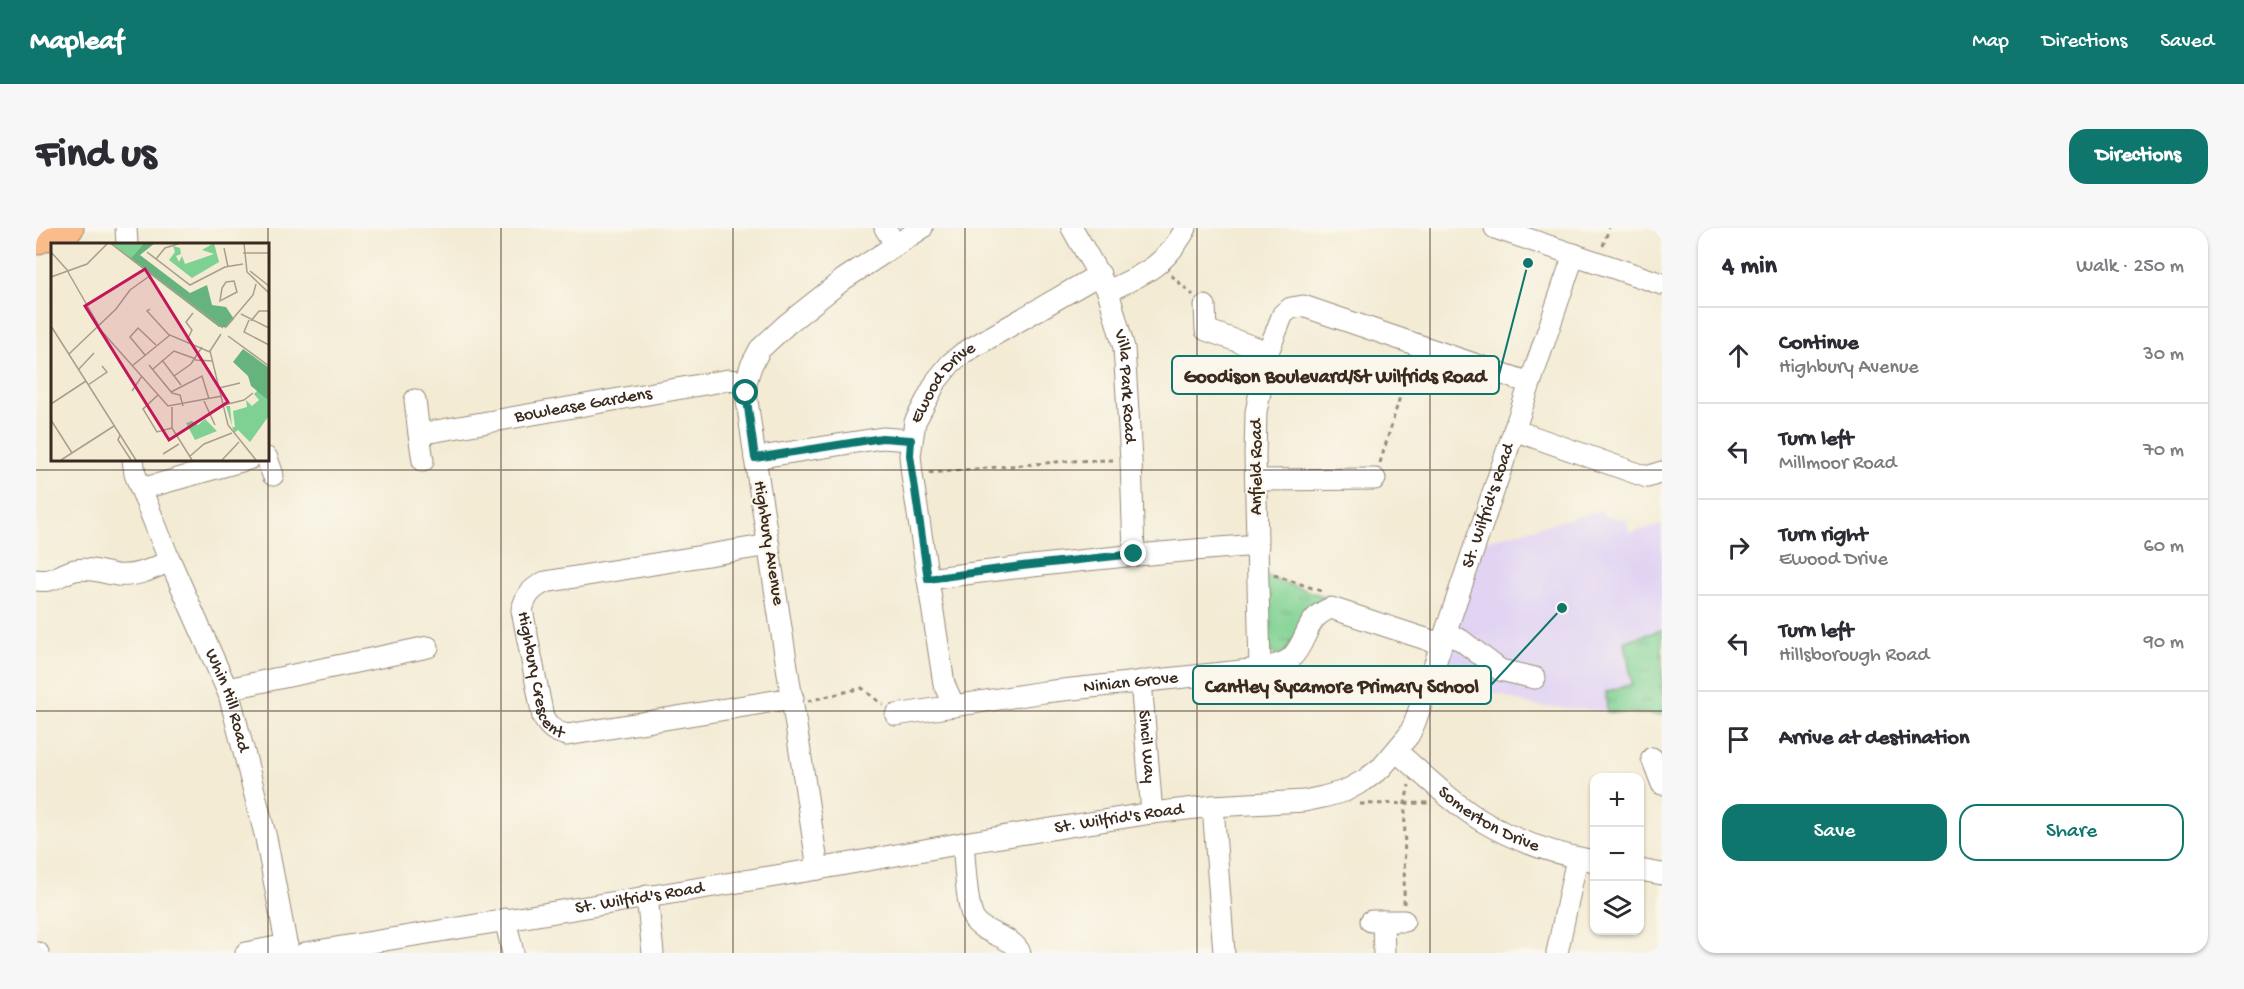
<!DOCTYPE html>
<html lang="en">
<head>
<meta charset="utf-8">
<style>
	:root { --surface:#fff; --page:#f7f7f7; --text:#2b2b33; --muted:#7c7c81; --line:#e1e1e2; --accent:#0f766e }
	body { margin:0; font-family:"Gochi Hand",sans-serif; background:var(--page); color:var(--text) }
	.controls { position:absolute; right:18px; bottom:18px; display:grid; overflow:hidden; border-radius:12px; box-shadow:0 2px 4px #0004 }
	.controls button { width:54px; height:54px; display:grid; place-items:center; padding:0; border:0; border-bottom:2px solid var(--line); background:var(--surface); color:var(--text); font:30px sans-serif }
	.stop { position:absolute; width:18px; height:18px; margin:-14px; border:4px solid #0f766e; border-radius:50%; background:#fff }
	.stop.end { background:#0f766e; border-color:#fff; box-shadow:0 2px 6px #0008 }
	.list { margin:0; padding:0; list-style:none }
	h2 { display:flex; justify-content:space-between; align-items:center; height:78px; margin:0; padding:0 24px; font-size:26px }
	h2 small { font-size:20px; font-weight:400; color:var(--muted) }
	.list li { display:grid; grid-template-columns:39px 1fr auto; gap:18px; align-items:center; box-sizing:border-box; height:96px; padding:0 24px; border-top:2px solid var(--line) }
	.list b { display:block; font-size:22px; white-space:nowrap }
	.list p { margin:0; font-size:20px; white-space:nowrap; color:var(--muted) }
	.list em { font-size:20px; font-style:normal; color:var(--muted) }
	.actions { display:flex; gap:12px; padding:18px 24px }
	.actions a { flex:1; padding:14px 0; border:2px solid var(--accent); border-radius:18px; text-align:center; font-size:21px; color:var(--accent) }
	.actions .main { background:var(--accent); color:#fff }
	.icon { flex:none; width:33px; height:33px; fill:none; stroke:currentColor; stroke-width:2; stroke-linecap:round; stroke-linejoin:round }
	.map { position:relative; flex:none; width:1626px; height:725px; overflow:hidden; border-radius:18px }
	header { display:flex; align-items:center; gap:36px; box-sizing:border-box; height:84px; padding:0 30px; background:var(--accent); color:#fff }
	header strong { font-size:28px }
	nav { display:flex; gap:33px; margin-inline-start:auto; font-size:21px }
	.intro { display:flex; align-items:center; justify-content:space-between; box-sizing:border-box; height:144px; padding:0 36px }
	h1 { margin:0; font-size:42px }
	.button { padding:15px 27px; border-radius:18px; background:var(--accent); color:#fff; font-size:21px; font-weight:700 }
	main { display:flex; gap:36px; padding:0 36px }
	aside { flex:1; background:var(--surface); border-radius:18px; box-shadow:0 2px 4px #0004 }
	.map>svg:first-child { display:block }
	.built { fill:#e1d4f3 }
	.grass { fill:url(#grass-tufts); stroke:#5d7e58; stroke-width:1.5 }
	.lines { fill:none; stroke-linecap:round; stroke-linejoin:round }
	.minor-casing { stroke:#978a79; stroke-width:23 }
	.major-casing { stroke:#978a79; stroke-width:29 }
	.path { stroke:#978a79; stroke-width:3; stroke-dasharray:4.5 4.5; stroke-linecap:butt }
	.minor { stroke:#fff; stroke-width:21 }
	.major { stroke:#fabc8b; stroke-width:27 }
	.route { stroke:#0f766e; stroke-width:8 }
	.grid { fill:none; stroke:#3b2a1e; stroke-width:1.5; stroke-opacity:0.55 }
	.labels { text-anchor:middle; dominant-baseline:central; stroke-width:4.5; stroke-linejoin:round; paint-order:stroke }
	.street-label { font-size:18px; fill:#3b2a1e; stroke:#fbf7ec }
	.inset-road { fill:none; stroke:#a99e8b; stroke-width:1.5 }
	.view { fill:#c2185b; fill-opacity:0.15; stroke:#c2185b; stroke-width:3 }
	.inset-edge { fill:none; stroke:#3b2a1e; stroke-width:3 }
	.leader { fill:none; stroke:#0f766e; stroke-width:2 }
	.callout-dot { fill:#0f766e; stroke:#fbf7ec; stroke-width:2 }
	.callout { fill:#fbf7ec; stroke:#0f766e; stroke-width:2 }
	.callout-label { font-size:20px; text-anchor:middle; font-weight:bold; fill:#3b2a1e }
</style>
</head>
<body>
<header>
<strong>Mapleaf</strong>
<nav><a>Map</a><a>Directions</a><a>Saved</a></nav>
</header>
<div class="intro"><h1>Find us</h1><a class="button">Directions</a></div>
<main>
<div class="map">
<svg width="1626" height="725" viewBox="0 0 1626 725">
	<defs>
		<pattern id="grass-tufts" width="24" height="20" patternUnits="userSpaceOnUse" patternTransform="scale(1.5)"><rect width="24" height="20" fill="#7fd193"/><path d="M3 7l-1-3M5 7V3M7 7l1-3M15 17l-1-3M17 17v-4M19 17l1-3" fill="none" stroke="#69aa77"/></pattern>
	</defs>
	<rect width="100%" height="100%" fill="#fbf7ec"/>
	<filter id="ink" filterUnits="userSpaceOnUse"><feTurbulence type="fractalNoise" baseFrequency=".0167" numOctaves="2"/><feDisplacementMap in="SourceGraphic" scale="12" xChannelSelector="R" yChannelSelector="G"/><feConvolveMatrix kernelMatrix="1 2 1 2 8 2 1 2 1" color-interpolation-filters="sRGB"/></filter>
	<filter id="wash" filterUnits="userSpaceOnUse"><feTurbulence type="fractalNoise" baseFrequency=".008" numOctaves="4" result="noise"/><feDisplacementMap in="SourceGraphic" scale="24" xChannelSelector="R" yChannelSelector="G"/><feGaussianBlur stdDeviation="1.35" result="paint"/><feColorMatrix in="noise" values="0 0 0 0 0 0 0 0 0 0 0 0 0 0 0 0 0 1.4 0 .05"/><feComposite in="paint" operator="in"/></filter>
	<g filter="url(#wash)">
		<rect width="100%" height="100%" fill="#f3ebd4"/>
		<path class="built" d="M1566,282L1568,288L1591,292L1593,305L1626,297V487L1498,478L1403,447L1449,313Z"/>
		<path class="grass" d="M1226,345L1237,351L1293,370L1279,375L1267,387L1262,404L1248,426L1239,427L1230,416Z
			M1626,402V487L1571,484L1570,464L1596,456L1589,413Z"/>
	</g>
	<g filter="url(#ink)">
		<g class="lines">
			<defs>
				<g id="minor">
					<path d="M90,0L91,16"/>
					<path d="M849,0L859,16"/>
					<path id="s1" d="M1036,0L1072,63L1088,120L1095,232L1098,326"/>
					<path d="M1459,0L1626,56"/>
					<path d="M1072,63C1109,46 1130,37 1150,0"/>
					<path d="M1169,78L1170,102L1232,124"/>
					<path id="s2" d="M379,172L383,206L692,152L710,154"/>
					<path d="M1478,202L1611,249L1626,244"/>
					<path d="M383,206L387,233"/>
					<path d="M231,230L237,247"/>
					<path d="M719,230L846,210L875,212"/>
					<path id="s3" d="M97,231L99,246L131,326L193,466L230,610L252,725"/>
					<path d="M1220,252L1339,251"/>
					<path d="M105,261L213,231"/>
					<path id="s4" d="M733,317L509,354C495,361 490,367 486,382L507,489C513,500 519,504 531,507L757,470"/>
					<path d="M892,351C1002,336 1111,325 1222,317"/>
					<path d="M0,352C18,355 23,346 39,342C54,339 67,345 81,347C100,349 116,341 134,333"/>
					<path d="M1409,406L1425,412L1464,442L1499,450"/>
					<path d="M1224,441L1219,228L1220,184L1232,124L1247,86L1255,80L1267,78L1494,155"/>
					<path id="s5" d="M1105,453L1116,585"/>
					<path d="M191,461L392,419"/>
					<path id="s6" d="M918,478L908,456L876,247L874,227L879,194L901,152L915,135L927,125L1064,46"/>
					<path id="s7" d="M860,487L1008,464L1224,441C1234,439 1247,437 1255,430C1273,412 1268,390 1295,380L1405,416"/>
					<path id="s8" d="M1360,523C1388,547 1415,574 1446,593C1481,614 1519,626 1558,633"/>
					<path d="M1616,530L1626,556"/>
					<path d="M1177,578L1188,725"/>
					<path d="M927,615C929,631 930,681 939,693C950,707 977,708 984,725"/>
					<path d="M782,641L719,230L710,165V154L715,138L724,121L751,96L808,51L886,0"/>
					<path d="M1604,642L1626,646"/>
					<path d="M611,668L617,725"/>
					<path d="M469,691L477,725"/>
					<path d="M1335,693H1368"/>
					<path d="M1347,693L1348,725"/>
					<path d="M0,725H2"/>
					<path d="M210,725L251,717"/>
					<path id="s9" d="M269,725L782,641L927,615L1116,585L1177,578L1268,573L1287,569L1309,563L1329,552L1346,539L1373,507L1379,494L1538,26"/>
					<path d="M1521,725L1541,630"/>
				</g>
				<path id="major" d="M0,13L34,0"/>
			</defs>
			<use href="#minor" class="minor-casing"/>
			<use href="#major" class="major-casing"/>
			<path class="path" d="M1567,18L1573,0
				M1135,47L1157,67
				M1344,235L1375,132
				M893,245L1033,233L1078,232
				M1238,347L1288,364
				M772,473L826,460L847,477
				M1324,576L1393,575
				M1368,676L1369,575L1373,557"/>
			<use href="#minor" class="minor"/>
			<use href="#major" class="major"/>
		</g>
	</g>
	<g class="lines" filter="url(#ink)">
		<path class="route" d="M710,165L719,230L846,210L875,212L874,227L892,351L986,338L1098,326"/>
	</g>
	<path class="grid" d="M232,0V725M465,0V725M697,0V725M929,0V725M1161,0V725M1394,0V725M0,242H1626M0,483H1626"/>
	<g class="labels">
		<g class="street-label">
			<text stroke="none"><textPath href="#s1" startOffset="170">Villa Park Road</textPath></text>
			<text stroke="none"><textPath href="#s6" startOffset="338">Ewood Drive</textPath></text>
			<text stroke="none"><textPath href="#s2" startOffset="201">Bowlease Gardens</textPath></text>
			<text transform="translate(1221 239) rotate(-90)">Anfield Road</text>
			<text stroke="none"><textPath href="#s9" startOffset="1382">St. Wilfrid's Road</textPath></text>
			<text transform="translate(732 315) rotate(81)">Highbury Avenue</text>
			<text stroke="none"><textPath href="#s4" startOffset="334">Highbury Crescent</textPath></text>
			<text stroke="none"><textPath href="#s7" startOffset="237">Ninian Grove</textPath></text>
			<text stroke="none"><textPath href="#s3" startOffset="260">Whin Hill Road</textPath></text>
			<text stroke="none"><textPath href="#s5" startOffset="66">Sincil Way</textPath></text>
			<text stroke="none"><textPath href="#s8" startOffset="116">Somerton Drive</textPath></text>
			<text stroke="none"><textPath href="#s9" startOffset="825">St. Wilfrid's Road</textPath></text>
			<text stroke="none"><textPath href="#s9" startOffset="339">St. Wilfrid's Road</textPath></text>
		</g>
	</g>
	<g transform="translate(15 15)">
		<rect width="218" height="218" fill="#f3ebd4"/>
		<path d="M163,0L168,19L141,35L118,17L124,9L122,3L129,5L130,11L125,13L128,19L131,13L134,21L163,11L151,7ZM208,146L217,157V174L199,199L187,187L183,190L175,163H179L181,184H184L182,168L196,164L195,157L201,163L208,157L203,151ZM154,176L166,188L144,197L135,180L141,178L147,182Z" fill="#7fd193"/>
		<path d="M104,0L89,12L139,50L156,42L161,62L175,64L183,76L176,84H168L79,16L92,1ZM192,106L217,124V157L200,143L197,133L182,119Z" fill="#67b37d"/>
		<path d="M59,0H93L79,16Z" fill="#7fd193"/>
		<path class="inset-road" d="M59,0L172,85M193,0L196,29L218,50M173,5L177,24M0,9L18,29M96,9L139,42L174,24L192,21M192,10H218M105,16L114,5L130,0M199,28L218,43M17,29L48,83M0,34L36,21L57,0M183,38L186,49L169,58L171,45L175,39ZM99,66L96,68L118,92M190,71L218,85M198,77L193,89L218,102M200,78L208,68H218M0,83L85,217M47,84L117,163L171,153M174,85L202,52L205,41M170,91L159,108L177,182L205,217M177,93L218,123M136,97L141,87L135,79L142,70M18,111L65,66L79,47L100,32M94,112L79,94L87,85L105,102M111,117L130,142M144,117L162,118M98,122L121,150L129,152L132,163M81,123L119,92L159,109M28,126L43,110M102,126L123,108L145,116M123,133L140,121L151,104M37,142L56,129L51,123M168,145L189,140M81,148L91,133M120,149L151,133L158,156M107,152L92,166L106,189L121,185M153,158L164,182M0,161L35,138M173,162L193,157L202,150M121,164V185L141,217M0,177L21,210M69,192L67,197L80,217M112,211L128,201M138,214L153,201L181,190M10,217L63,183M171,217L188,199"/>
		<path class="view" d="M94,26L177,159L118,197L34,63Z"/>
		<rect width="218" height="218" class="inset-edge"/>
	</g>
	<path class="leader" d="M1492 35L1463 147M1526 380L1455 457"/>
	<g class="callout-dot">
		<circle cx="1492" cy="35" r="6"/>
		<circle cx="1526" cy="380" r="6"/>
	</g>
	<g class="callout">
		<rect x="1136" y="128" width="327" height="38" rx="6"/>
		<rect x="1157" y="438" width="298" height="38" rx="6"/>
	</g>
	<g class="callout-label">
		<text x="1299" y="154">Goodison Boulevard/St Wilfrids Road</text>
		<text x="1306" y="464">Cantley Sycamore Primary School</text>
	</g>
</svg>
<div class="controls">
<button>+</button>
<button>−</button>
<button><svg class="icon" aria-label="layers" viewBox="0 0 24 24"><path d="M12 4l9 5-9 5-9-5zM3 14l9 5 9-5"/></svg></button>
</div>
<div class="stop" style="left:710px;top:165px"></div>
<div class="stop end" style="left:1098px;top:326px"></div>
</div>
<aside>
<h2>4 min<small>Walk · 250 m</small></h2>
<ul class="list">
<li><svg class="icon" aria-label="ahead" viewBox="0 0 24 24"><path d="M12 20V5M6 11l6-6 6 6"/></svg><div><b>Continue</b><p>Highbury Avenue</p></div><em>30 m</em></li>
<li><svg class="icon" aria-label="left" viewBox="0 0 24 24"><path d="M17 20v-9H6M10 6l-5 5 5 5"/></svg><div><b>Turn left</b><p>Millmoor Road</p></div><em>70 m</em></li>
<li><svg class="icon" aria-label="right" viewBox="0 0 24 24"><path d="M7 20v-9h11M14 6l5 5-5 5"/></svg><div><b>Turn right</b><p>Ewood Drive</p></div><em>60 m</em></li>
<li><svg class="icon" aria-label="left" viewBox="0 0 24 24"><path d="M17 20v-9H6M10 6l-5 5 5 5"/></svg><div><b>Turn left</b><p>Hillsborough Road</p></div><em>90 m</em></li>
<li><svg class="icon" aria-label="arrive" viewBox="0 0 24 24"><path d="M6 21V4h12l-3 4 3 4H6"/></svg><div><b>Arrive at destination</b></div></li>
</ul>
<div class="actions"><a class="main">Save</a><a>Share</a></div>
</aside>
</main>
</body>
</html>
